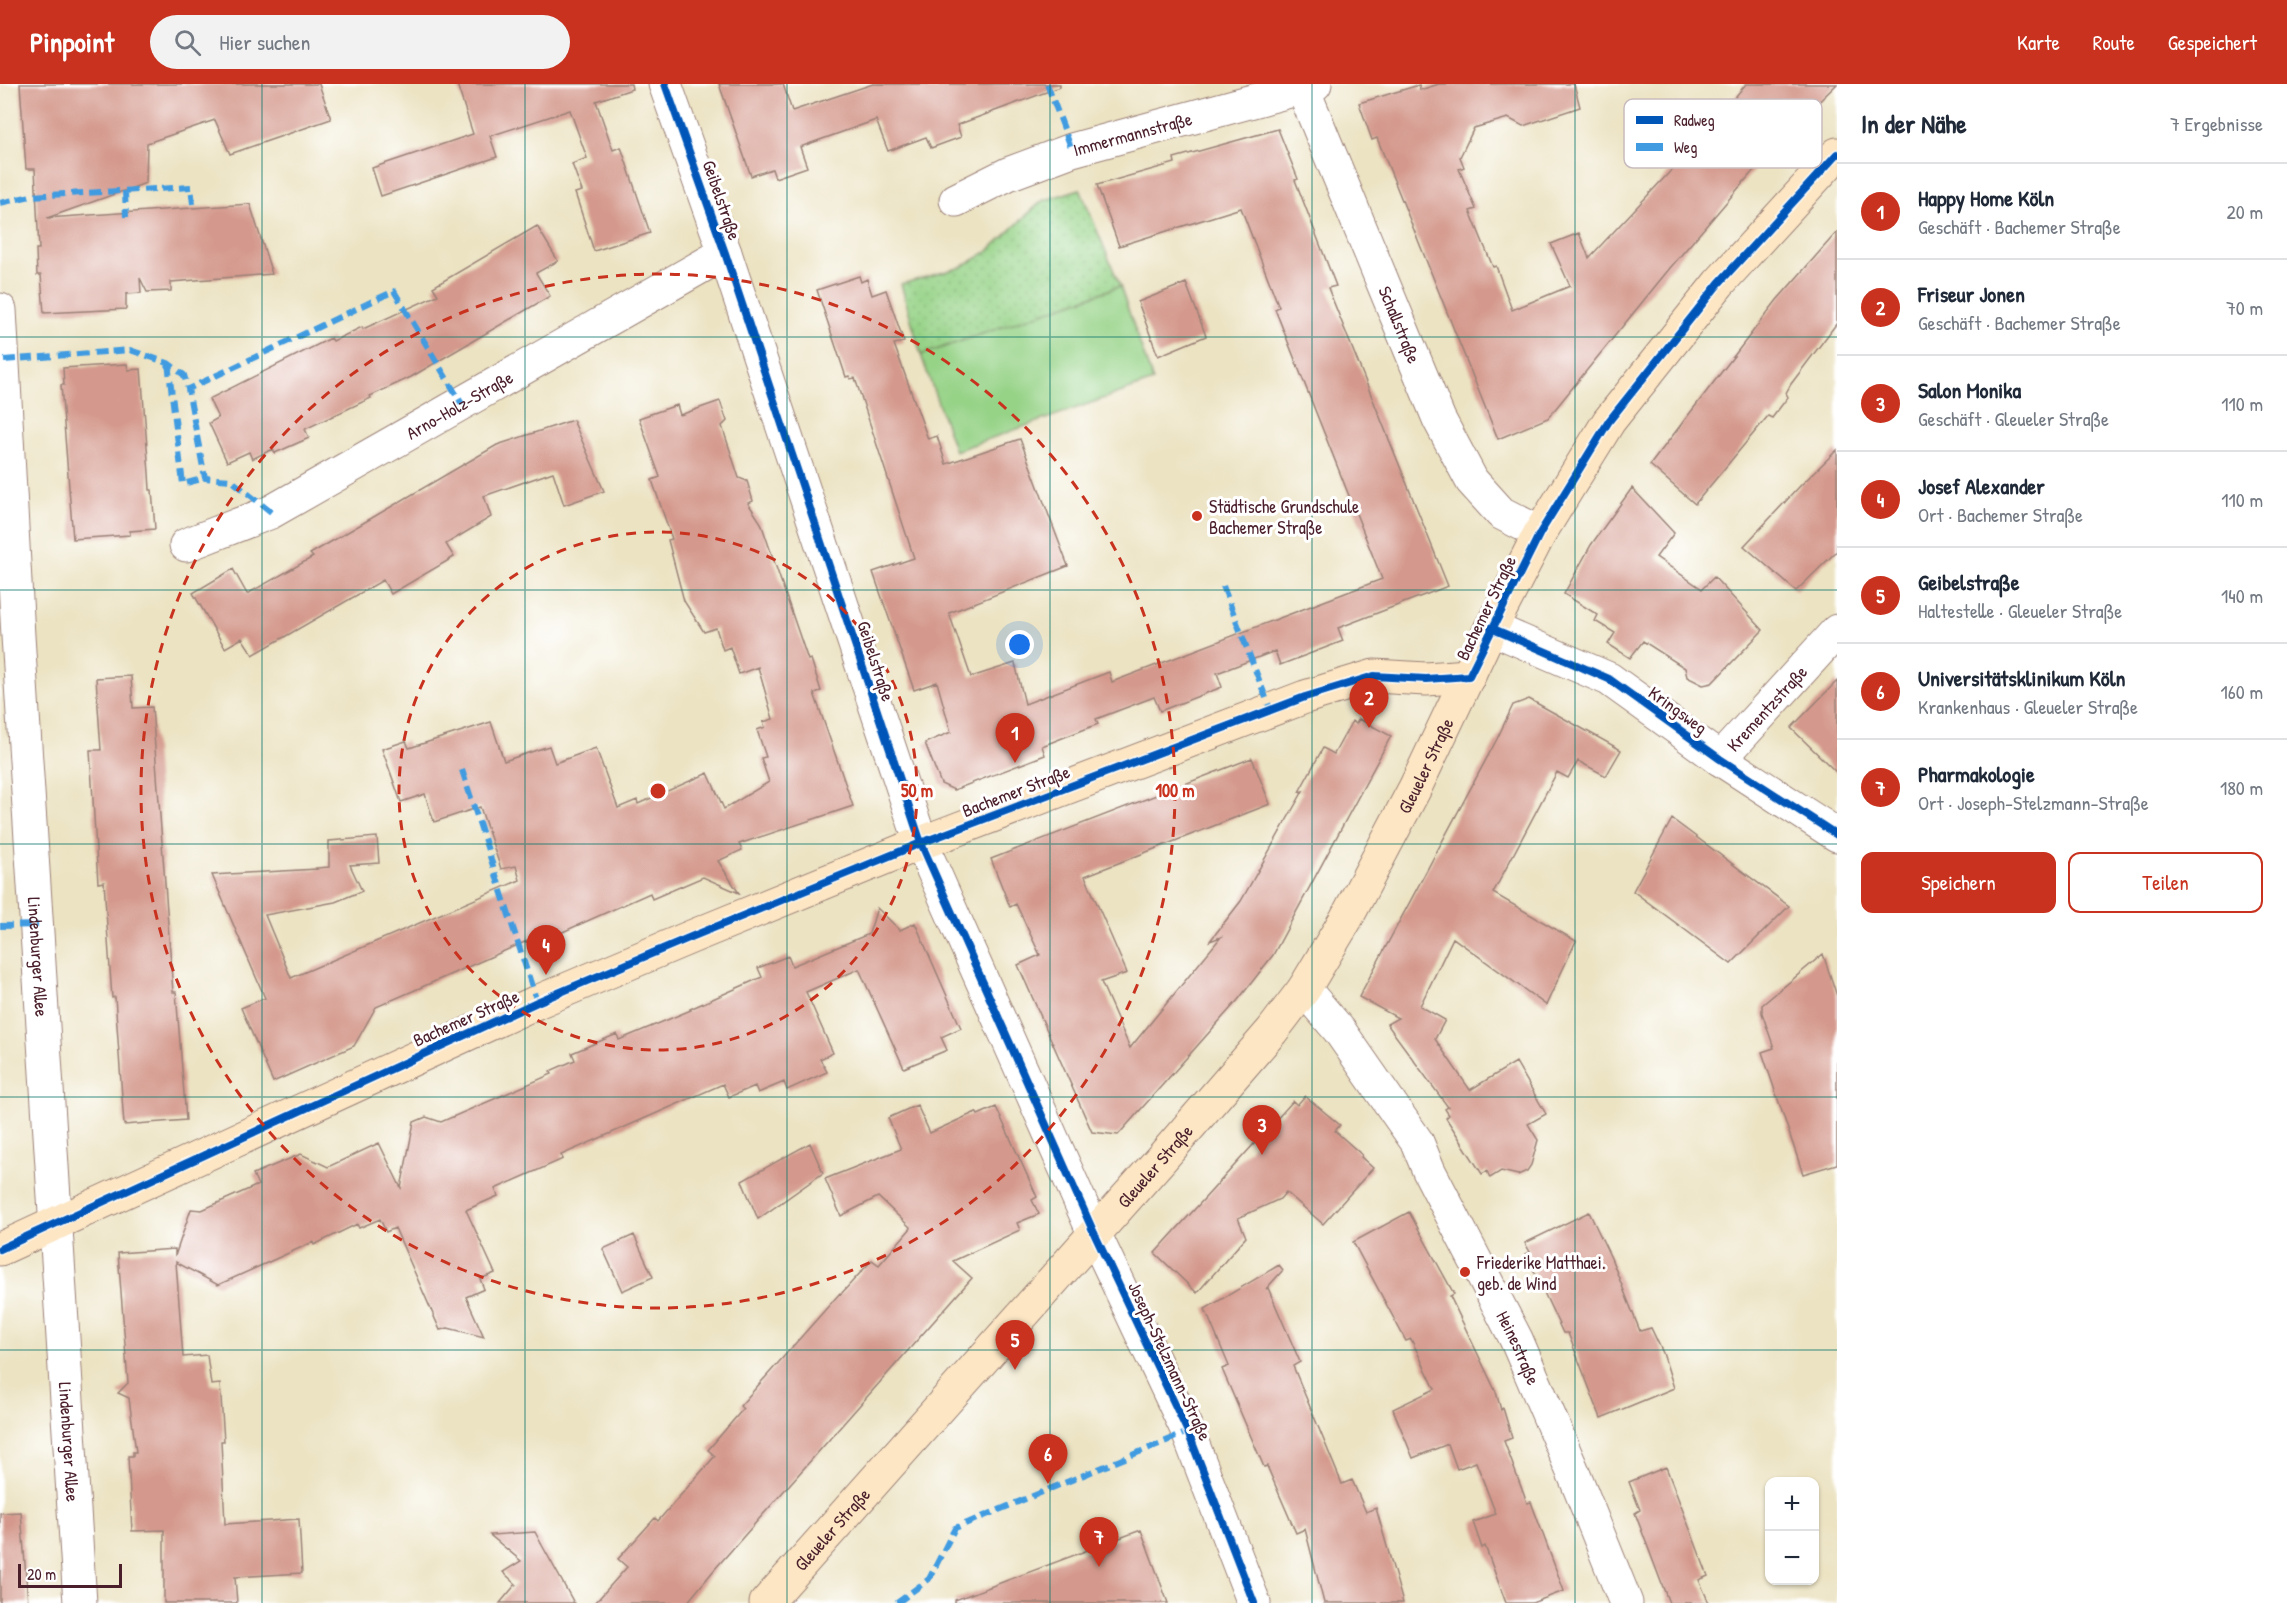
<!DOCTYPE html>
<html lang="de">
<head>
<meta charset="utf-8">
<style>
	:root { --surface:#fff; --page:#f2f2f3; --text:#1f2937; --muted:#747a83; --line:#e0e1e3; --accent:#c8321e }
	body { margin:0; font-family:"Patrick Hand",sans-serif; background:var(--page); color:var(--text) }
	.controls { position:absolute; right:18px; bottom:18px; display:grid; overflow:hidden; border-radius:12px; box-shadow:0 2px 4px #0004 }
	.controls button { width:54px; height:54px; display:grid; place-items:center; padding:0; border:0; border-bottom:2px solid var(--line); background:var(--surface); color:var(--text); font:30px sans-serif }
	.scale { position:absolute; left:18px; bottom:15px; width:104px; box-sizing:border-box; padding-left:6px; border:3px solid #4a1f2b; border-top:0; font-size:16px; line-height:21px; white-space:nowrap; color:#4a1f2b; -webkit-text-stroke:4px #fff; paint-order:stroke }
	.you { position:absolute; left:1020px; top:561px; width:21px; height:21px; margin:-15px; border:4px solid #fff; border-radius:50%; background:#1a73e8; box-shadow:0 0 0 9px #1a73e833 }
	.badge { display:grid; place-items:center; width:39px; height:39px; border-radius:50%; background:var(--accent); color:#fff; font-size:20px; font-weight:700 }
	.pin { position:absolute; translate:-50% -50px; filter:drop-shadow(0 2px 3px #0008) }
	.pin::after { content:''; position:absolute; top:32px; width:21px; height:18px; background:inherit; clip-path:polygon(0 0,100% 0,50% 100%) }
	.list { margin:0; padding:0; list-style:none }
	h2 { display:flex; justify-content:space-between; align-items:center; height:78px; margin:0; padding:0 24px; font-size:26px }
	h2 small { font-size:20px; font-weight:400; color:var(--muted) }
	.list li { display:grid; grid-template-columns:39px 1fr auto; gap:18px; align-items:center; box-sizing:border-box; height:96px; padding:0 24px; border-top:2px solid var(--line) }
	.list b { display:block; font-size:22px; white-space:nowrap }
	.list p { margin:0; font-size:20px; white-space:nowrap; color:var(--muted) }
	.list em { font-size:20px; font-style:normal; color:var(--muted) }
	.actions { display:flex; gap:12px; padding:18px 24px }
	.actions a { flex:1; padding:14px 0; border:2px solid var(--accent); border-radius:12px; text-align:center; font-size:21px; color:var(--accent) }
	.actions .main { background:var(--accent); color:#fff }
	.icon { flex:none; width:33px; height:33px; fill:none; stroke:currentColor; stroke-width:2; stroke-linecap:round; stroke-linejoin:round }
	.map { position:relative; flex:none; width:1837px; height:1519px; overflow:hidden }
	header { display:flex; align-items:center; gap:36px; box-sizing:border-box; height:84px; padding:0 30px; background:var(--accent); color:#fff }
	header strong { font-size:28px }
	nav { display:flex; gap:33px; margin-inline-start:auto; font-size:21px }
	.search { width:420px; height:54px; background:var(--page); display:flex; align-items:center; gap:15px; box-sizing:border-box; padding:0 21px; border-radius:33px; color:var(--muted); font-size:22px }
	main { display:flex }
	aside { flex:1; background:var(--surface) }
	.map>svg:first-child { display:block }
	.grass { fill:#96d387; stroke:#707959; stroke-width:1.5 }
	.park { fill:url(#park-dots); stroke:#707959; stroke-width:1.5 }
	.building { fill:#d4998c }
	.lines { fill:none; stroke-linecap:round; stroke-linejoin:round }
	.street-casing { stroke:#9b8177; stroke-width:35 }
	.secondary-casing { stroke:#9b8177; stroke-width:35 }
	.street { stroke:#fff; stroke-width:33 }
	.secondary { stroke:#fce6c4; stroke-width:33 }
	.quiet { stroke:#409be1; stroke-width:6; stroke-dasharray:12 6; stroke-linecap:butt }
	.cycleway-casing { stroke:#fff; stroke-width:11 }
	.cycleway { stroke:#0057b8; stroke-width:8 }
	.grid { fill:none; stroke:#0f766e; stroke-width:1.5; stroke-opacity:0.55 }
	.ring { fill:none; stroke:#c8321e; stroke-width:3; stroke-dasharray:10 8 }
	.poi-dot { fill:#c8321e; stroke:#fff; stroke-width:2 }
	.labels { text-anchor:middle; dominant-baseline:central; stroke-width:6; stroke-linejoin:round; paint-order:stroke }
	.street-label { font-size:18px; fill:#4a1f2b; stroke:#fff }
	.poi-label { font-size:18px; fill:#4a1f2b; stroke:#fff; text-anchor:start }
	.key { fill:#fff; stroke:#c9bcbf; stroke-width:1.5 }
	.key-label { font-size:16px; fill:#4a1f2b }
	.centre { fill:#c8321e; stroke:#fff; stroke-width:3 }
	.ring-label { font-size:18px; text-anchor:middle; font-weight:bold; fill:#c8321e; stroke:#fff; stroke-width:6; stroke-linejoin:round; paint-order:stroke }
</style>
</head>
<body>
<header>
<strong>Pinpoint</strong>
<div class="search"><svg class="icon" aria-label="search" viewBox="0 0 24 24"><circle cx="10" cy="10" r="6"/><path d="M15 15l6 6"/></svg>Hier suchen</div>
<nav><a>Karte</a><a>Route</a><a>Gespeichert</a></nav>
</header>
<main>
<div class="map">
<svg width="1837" height="1519" viewBox="0 0 1837 1519">
	<defs>
		<pattern id="park-dots" width="8" height="8" patternUnits="userSpaceOnUse" patternTransform="scale(1.5)"><rect width="8" height="8" fill="#96d387"/><path d="M2 2h.1M6 6h.1" fill="none" stroke="#83b575" stroke-width="1.8" stroke-linecap="round"/></pattern>
	</defs>
	<rect width="100%" height="100%" fill="#fff"/>
	<filter id="ink" filterUnits="userSpaceOnUse"><feTurbulence type="fractalNoise" baseFrequency=".0167" numOctaves="2"/><feDisplacementMap in="SourceGraphic" scale="12" xChannelSelector="R" yChannelSelector="G"/><feConvolveMatrix kernelMatrix="1 2 1 2 8 2 1 2 1" color-interpolation-filters="sRGB"/></filter>
	<filter id="wash" filterUnits="userSpaceOnUse"><feTurbulence type="fractalNoise" baseFrequency=".008" numOctaves="4" result="noise"/><feDisplacementMap in="SourceGraphic" scale="24" xChannelSelector="R" yChannelSelector="G"/><feGaussianBlur stdDeviation="1.35" result="paint"/><feColorMatrix in="noise" values="0 0 0 0 0 0 0 0 0 0 0 0 0 0 0 0 0 1.4 0 .05"/><feComposite in="paint" operator="in"/></filter>
	<g filter="url(#wash)">
		<rect width="100%" height="100%" fill="#ece3c3"/>
		<path class="grass" d="M1120,202L1153,297L955,367L921,271Z"/>
		<path class="park" d="M1080,105L1120,202L921,271L901,200L962,183L987,168L1042,117Z"/>
		<g id="blocks">
			<path class="building" d="M20,0H319L331,35L230,70L215,36L147,59L146,99L47,134L250,120L272,190L171,198V207L147,208L140,194L141,209L126,210V225L44,229L41,191H37L36,165H39L35,85H26Z
				M457,0H631L632,5L596,17L613,66L621,63L650,149L594,167L575,109L582,107L572,80L587,74L570,26L490,52L497,73L381,112L372,84L473,50Z
				M719,0H783L792,27L873,0H1060V3L957,41L961,53L931,64L926,53L888,67L876,36L800,63L807,83L775,94L772,85L751,92Z
				M1439,0H1574L1580,23L1523,42L1508,34L1474,44L1460,73L1464,83L1459,85L1476,125L1470,127L1493,183L1496,182L1512,226L1570,202L1551,160L1579,149L1589,174L1695,61L1746,0H1837L1778,58L1670,184L1548,334L1498,355L1377,54L1372,56L1359,19L1419,1L1420,6Z
				M1278,45L1298,95L1295,96L1336,202L1328,204L1448,502L1338,544L1343,557L1280,581L1275,567L1217,589L1222,603L1160,627L1154,613L1096,635L1098,640L1042,662L1045,671L954,706L941,700L925,659L951,648L937,598L914,606L873,488L914,474L855,294L850,295L849,292L846,293L817,206L859,192L861,198L867,195L872,211L886,206L904,258L894,260L928,355L937,352L946,380L1020,355L1068,482L949,529L971,593L1015,579L1025,620L1109,588L1112,598L1382,495L1275,225L1279,223L1241,124L1119,162L1097,101L1175,79L1174,74Z
				M537,142L558,177L536,189L550,212L411,293L370,312L371,314L305,345L309,354L275,369L273,365L252,375L249,368L227,378L209,339L218,334L209,315L331,254L333,257L362,243L363,245L438,211L433,203Z
				M1837,148V239L1791,300L1786,309L1788,313L1772,334L1768,332L1695,420L1650,381L1777,216Z
				M1186,199L1206,252L1158,272L1138,218Z
				M127,280L128,286L141,285L149,389L150,406H152L155,445L130,447V451L73,455L61,301H64L63,284Z
				M720,317L727,337L722,342L739,394L747,397L753,417L748,419L761,439L808,576L811,575L821,607L814,609L853,722L739,760L742,766L718,777L739,809L703,793L652,815L650,809L529,863L527,857L376,923L354,962L273,998L241,924L265,914L212,791L317,785L316,784L329,783V757L377,753L379,779L350,781L362,807L335,818L265,831L291,894L520,796L516,782L501,785L480,723L434,738L425,710L401,718L382,665L406,657L409,664L491,638L504,677L549,662L555,679L596,664L618,724L637,716L638,720L708,689L724,725L769,698L761,674L766,673L757,646L765,643L763,638L773,635L758,583L739,590L730,563L723,566L716,544L704,548L684,517L668,456L672,455L652,396L660,393L639,334L677,321L680,331Z
				M573,336L604,407L564,421L553,388L484,412L491,433L446,460L454,473L391,510L383,496L253,571L242,554L225,564L193,509L233,485L247,510L313,473L310,470L497,361Z
				M1837,366V467L1796,507L1744,462L1800,402Z
				M1632,404L1674,449L1656,473L1702,505L1714,493L1763,546L1712,599L1703,601L1687,593L1685,584L1643,557L1630,574L1608,560L1615,549L1595,537L1598,531L1564,510L1591,461Z
				M131,592L133,624L152,623L173,908H176L186,1036L124,1041L115,913L112,914L104,798L98,799L90,666H101L96,594Z
				M1837,597V689L1791,644Z
				M1529,615L1621,666L1606,692L1578,677L1568,694L1557,688L1493,809L1576,857L1546,921L1453,854L1420,922L1445,936L1435,955L1470,1006L1516,978L1546,1030L1528,1040L1538,1056L1531,1081L1527,1087L1518,1091L1501,1087L1490,1094L1487,1087L1482,1090L1446,1034L1449,1031L1445,1025L1448,1023L1387,940L1398,934L1359,913L1497,655L1513,621Z
				M1359,635L1391,652L1273,871L1238,916L1118,1051L1092,1048L1018,881L1040,871L1016,820L1010,823L991,775L1252,674L1270,720L1085,792L1127,889L1101,898L1130,964L1221,853L1210,857L1241,817L1303,707L1299,708L1323,664L1334,670L1352,637L1356,640Z
				M1672,735L1789,822L1731,880L1633,807Z
				M877,824L900,846L915,839L961,944L941,953L947,966L904,984L859,885L806,908L833,969L820,975L827,988L787,1006L784,998L758,1009L755,1002L729,1013L723,1000L561,1071L563,1075L495,1105L498,1112L466,1126L495,1189L480,1195L484,1205L466,1213L484,1253L448,1244L440,1246L395,1144L386,1148L380,1135L359,1144L357,1140L314,1161L313,1158L218,1201L176,1178L183,1273L207,1271L211,1301L220,1300L224,1357H221L225,1440L299,1435L302,1489L235,1493L237,1519H164V1446L132,1447L128,1372H133V1368H136L129,1314L118,1309L128,1299L118,1169L175,1165V1172L191,1125L202,1126L258,1101L253,1090L301,1070L328,1083L379,1059L401,1104L414,1038L426,1033L441,1038L552,990L550,987L575,976L572,969L617,950L619,956L691,926L690,925L762,893L758,884L788,872L792,882L869,850Z
				M1823,870L1837,912V1080L1803,1090L1762,968L1774,964L1762,929V921Z
				M1305,1012L1340,1041L1335,1047L1362,1071L1361,1073L1373,1084L1323,1140L1286,1108L1280,1115L1238,1134L1246,1153L1197,1209L1155,1169L1293,1017L1297,1021Z
				M917,1021L930,1049L976,1028L978,1031L996,1023L1037,1113L1032,1116L1039,1130L1017,1139L1020,1146L953,1177L972,1194L714,1486L687,1519H595L627,1483L618,1475L655,1434L658,1437L715,1372L708,1366L743,1325L740,1322L840,1209L841,1210L872,1176L879,1181L911,1144L878,1113L841,1132L825,1095L901,1065L888,1034Z
				M810,1059L823,1089L758,1135L742,1097Z
				M1409,1128L1454,1210L1450,1212L1496,1308L1501,1326L1503,1324L1512,1354L1504,1357L1527,1419L1531,1418L1564,1507L1532,1519H1506L1485,1462L1482,1464L1473,1438L1496,1430L1476,1378L1457,1385L1448,1360L1413,1374L1393,1325L1435,1305L1411,1255L1406,1257L1353,1158Z
				M1589,1128L1611,1174L1640,1247L1651,1244L1663,1269L1674,1304L1601,1334L1568,1249H1563L1526,1170L1530,1168L1525,1159Z
				M634,1151L653,1193L622,1207L603,1165Z
				M1279,1181L1283,1186L1266,1205L1268,1204L1300,1278L1293,1282L1342,1400L1352,1396L1366,1428L1376,1424L1403,1519H1324L1305,1445L1296,1449L1267,1382L1264,1383L1222,1285L1229,1282L1205,1225Z
				M1666,1383L1708,1492L1699,1496L1709,1519H1669L1635,1429L1640,1426L1629,1398Z
				M21,1428L28,1519H0V1429Z
				M1141,1446L1168,1519H955V1516Z
				M535,1448L543,1463L574,1519H500L516,1500L503,1488L521,1477L490,1451Z"/>
		</g>
	</g>
	<g filter="url(#ink)">
		<use href="#blocks" fill-opacity="0" stroke="#9b8177" stroke-width="1.5"/>
		<g class="lines">
			<defs>
				<g id="street">
					<path d="M665,0L725,169L921,759L1094,1149L1188,1348L1254,1519"/>
					<path id="s1" d="M1301,0L1439,335L1472,397L1501,429L1540,449"/>
					<path id="s2" d="M956,116L1008,90L1072,66L1315,0"/>
					<path id="s3" d="M0,226L18,552L80,1519"/>
					<path id="s4" d="M186,461L271,428L725,169"/>
					<path d="M1491,544L1609,595L1720,675L1837,751"/>
					<path id="s5" d="M1720,675L1837,547"/>
					<path id="s6" d="M1304,905L1339,946L1417,1058L1429,1087L1516,1255L1576,1395L1626,1519"/>
				</g>
				<g id="secondary">
					<path d="M0,1165L537,918L691,853L921,759L1305,613L1374,592L1426,595L1469,592"/>
					<path id="s7" d="M766,1519L1161,1075L1272,947L1304,905L1346,835L1415,704L1491,544L1540,449L1609,337L1719,199L1837,70"/>
				</g>
			</defs>
			<use href="#street" class="street-casing"/>
			<use href="#secondary" class="secondary-casing"/>
			<use href="#street" class="street"/>
			<use href="#secondary" class="secondary"/>
			<path class="quiet" d="M1047,0L1072,66
				M125,107L126,133
				M0,119L31,112L191,103L193,120
				M4,276L130,266L168,279L184,291L188,305
				M168,279L183,400L205,394
				M271,428L231,396L205,394L188,305L394,207L462,320
				M1223,502L1271,627
				M462,686L537,918
				M0,842L38,841
				M897,1519L929,1495L955,1444L1188,1348"/>
			<defs>
				<path id="cycleway" d="M665,0L725,169L921,759L1094,1149L1188,1348L1254,1519
					M1491,544L1609,595L1720,675L1837,751
					M0,1165L537,918L691,853L921,759L1305,613L1374,592L1426,595L1469,592L1540,449L1609,337L1719,199L1837,70"/>
			</defs>
			<use href="#cycleway" class="cycleway-casing"/>
			<use href="#cycleway" class="cycleway"/>
		</g>
	</g>
	<path class="grid" d="M262,0V1519M525,0V1519M787,0V1519M1050,0V1519M1312,0V1519M1575,0V1519M0,253H1837M0,506H1837M0,760H1837M0,1013H1837M0,1266H1837"/>
	<g class="ring">
		<circle cx="658" cy="707" r="259"/>
		<circle cx="658" cy="707" r="517"/>
	</g>
	<g class="poi-dot">
		<circle cx="1197" cy="432" r="6"/>
		<circle cx="1465" cy="1188" r="6"/>
	</g>
	<g class="labels">
		<g class="street-label">
			<text stroke="none"><textPath href="#s2" startOffset="189">Immermannstraße</textPath></text>
			<text transform="translate(722 116) rotate(71)">Geibelstraße</text>
			<text stroke="none"><textPath href="#s1" startOffset="260">Schallstraße</textPath></text>
			<text stroke="none"><textPath href="#s4" startOffset="308">Arno-Holz-Straße</textPath></text>
			<text transform="translate(1486 524) rotate(-64)">Bachemer Straße</text>
			<text transform="translate(876 577) rotate(72)">Geibelstraße</text>
			<text stroke="none"><textPath href="#s5" startOffset="69">Krementzstraße</textPath></text>
			<text transform="translate(1678 626) rotate(36)">Kringsweg</text>
			<text stroke="none"><textPath href="#s7" startOffset="1071">Gleueler Straße</textPath></text>
			<text transform="translate(1016 707) rotate(-21)">Bachemer Straße</text>
			<text stroke="none"><textPath href="#s3" startOffset="648">Lindenburger Allee</textPath></text>
			<text transform="translate(466 934) rotate(-24)">Bachemer Straße</text>
			<text stroke="none"><textPath href="#s7" startOffset="585">Gleueler Straße</textPath></text>
			<text stroke="none"><textPath href="#s6" startOffset="420">Heinestraße</textPath></text>
			<text transform="translate(1170 1277) rotate(65)">Joseph-Stelzmann-Straße</text>
			<text stroke="none"><textPath href="#s3" startOffset="1134">Lindenburger Allee</textPath></text>
			<text stroke="none"><textPath href="#s7" startOffset="99">Gleueler Straße</textPath></text>
		</g>
		<g class="poi-label">
			<text x="1209" y="422">Städtische Grundschule<tspan x="1209" dy="21">Bachemer Straße</tspan></text>
			<text x="1477" y="1178">Friederike Matthaei.<tspan x="1477" dy="21">geb. de Wind</tspan></text>
		</g>
	</g>
	<rect x="1624" y="15" width="198" height="69" rx="9" class="key"/>
	<rect x="1636" y="32" width="27" height="8" fill="#0057b8"/>
	<rect x="1636" y="59" width="27" height="8" fill="#409be1"/>
	<g class="key-label">
		<text x="1674" y="42">Radweg</text>
		<text x="1674" y="69">Weg</text>
	</g>
	<circle cx="658" cy="707" r="9" class="centre"/>
	<g class="ring-label">
		<text x="917" y="713">50 m</text>
		<text x="1175" y="713">100 m</text>
	</g>
</svg>
<div class="controls">
<button>+</button>
<button>−</button>
</div>
<div class="scale">20 m</div>
<div class="you"></div>
<div class="pin badge" style="left:1015px;top:679px">1</div>
<div class="pin badge" style="left:1369px;top:644px">2</div>
<div class="pin badge" style="left:1262px;top:1071px">3</div>
<div class="pin badge" style="left:546px;top:891px">4</div>
<div class="pin badge" style="left:1015px;top:1286px">5</div>
<div class="pin badge" style="left:1048px;top:1400px">6</div>
<div class="pin badge" style="left:1099px;top:1483px">7</div>
</div>
<aside>
<h2>In der Nähe<small>7 Ergebnisse</small></h2>
<ul class="list">
<li><span class="badge">1</span><div><b>Happy Home Köln</b><p>Geschäft · Bachemer Straße</p></div><em>20 m</em></li>
<li><span class="badge">2</span><div><b>Friseur Jonen</b><p>Geschäft · Bachemer Straße</p></div><em>70 m</em></li>
<li><span class="badge">3</span><div><b>Salon Monika</b><p>Geschäft · Gleueler Straße</p></div><em>110 m</em></li>
<li><span class="badge">4</span><div><b>Josef Alexander</b><p>Ort · Bachemer Straße</p></div><em>110 m</em></li>
<li><span class="badge">5</span><div><b>Geibelstraße</b><p>Haltestelle · Gleueler Straße</p></div><em>140 m</em></li>
<li><span class="badge">6</span><div><b>Universitätsklinikum Köln</b><p>Krankenhaus · Gleueler Straße</p></div><em>160 m</em></li>
<li><span class="badge">7</span><div><b>Pharmakologie</b><p>Ort · Joseph-Stelzmann-Straße</p></div><em>180 m</em></li>
</ul>
<div class="actions"><a class="main">Speichern</a><a>Teilen</a></div>
</aside>
</main>
</body>
</html>
